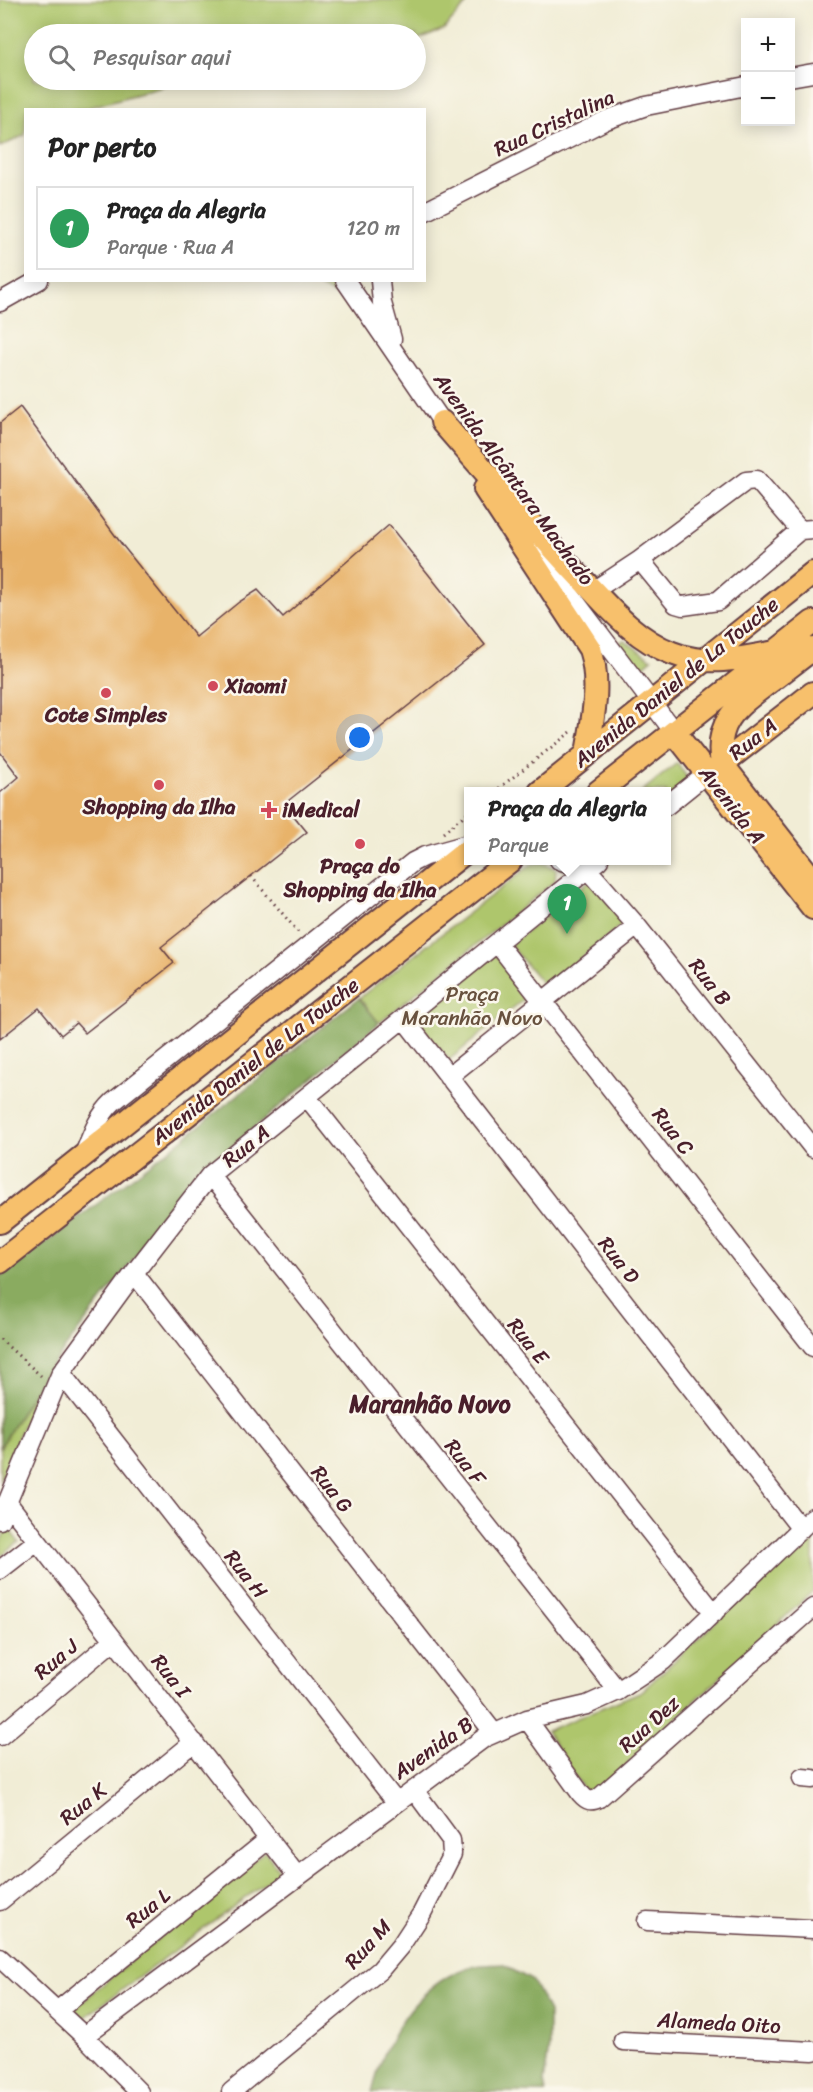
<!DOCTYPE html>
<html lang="pt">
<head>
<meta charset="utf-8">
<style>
	:root { --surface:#fff; --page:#f2f2f2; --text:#222; --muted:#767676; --line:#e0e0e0; --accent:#1a73e8 }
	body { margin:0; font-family:Sriracha,sans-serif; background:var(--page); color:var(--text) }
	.controls { position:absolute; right:18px; top:18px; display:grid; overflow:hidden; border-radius:0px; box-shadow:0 3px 15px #0003 }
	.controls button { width:54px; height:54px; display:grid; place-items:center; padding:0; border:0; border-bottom:2px solid var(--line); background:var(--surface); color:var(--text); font:30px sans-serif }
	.you { position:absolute; left:360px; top:738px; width:21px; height:21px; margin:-15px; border:4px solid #fff; border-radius:50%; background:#1a73e8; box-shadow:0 0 0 9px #1a73e833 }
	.badge { display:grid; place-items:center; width:39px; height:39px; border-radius:50%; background:var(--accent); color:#fff; font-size:20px; font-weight:700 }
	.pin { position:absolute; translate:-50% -50px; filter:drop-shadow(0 2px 3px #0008) }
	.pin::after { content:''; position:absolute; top:32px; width:21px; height:18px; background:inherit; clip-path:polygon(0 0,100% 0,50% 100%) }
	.popup { position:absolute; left:464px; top:787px; width:207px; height:78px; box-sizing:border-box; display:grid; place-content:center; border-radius:0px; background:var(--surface); filter:drop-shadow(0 2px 4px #0005); font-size:20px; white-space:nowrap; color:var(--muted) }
	.popup b { font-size:22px; color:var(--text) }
	.popup::after { content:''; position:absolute; left:50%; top:100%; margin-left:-12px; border:12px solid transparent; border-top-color:var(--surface) }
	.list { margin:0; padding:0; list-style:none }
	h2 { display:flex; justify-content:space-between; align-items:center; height:78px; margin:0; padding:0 24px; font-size:26px }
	h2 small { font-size:20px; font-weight:400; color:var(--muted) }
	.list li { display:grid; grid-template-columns:39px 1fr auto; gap:18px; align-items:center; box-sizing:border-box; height:84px; margin:0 12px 12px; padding:0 12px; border:2px solid var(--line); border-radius:0px }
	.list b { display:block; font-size:22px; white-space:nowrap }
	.list p { margin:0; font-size:20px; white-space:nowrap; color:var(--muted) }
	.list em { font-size:20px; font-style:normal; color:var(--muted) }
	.icon { flex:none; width:33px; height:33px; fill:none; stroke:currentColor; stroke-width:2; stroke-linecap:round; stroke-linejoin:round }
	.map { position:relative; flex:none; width:813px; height:2092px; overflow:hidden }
	.search { position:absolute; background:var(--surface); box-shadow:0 3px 15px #0003; left:24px; top:24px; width:402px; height:66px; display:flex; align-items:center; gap:15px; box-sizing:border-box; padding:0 21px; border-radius:33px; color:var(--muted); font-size:22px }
	.panel { position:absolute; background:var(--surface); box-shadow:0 3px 15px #0003; left:24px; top:108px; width:402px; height:174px; border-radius:0px }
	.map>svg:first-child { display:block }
	.green { fill:#aec66c; stroke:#7c724c; stroke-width:1.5 }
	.forest { fill:#8aab60; stroke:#6a6546; stroke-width:1.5 }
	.building { fill:#e8b36a }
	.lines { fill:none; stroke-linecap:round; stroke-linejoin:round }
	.minor-casing { stroke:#633e45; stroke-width:21 }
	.major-casing { stroke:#633e45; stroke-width:26 }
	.path { stroke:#633e45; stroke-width:3; stroke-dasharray:1.5 4.5; stroke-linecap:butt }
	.minor { stroke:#fff; stroke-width:18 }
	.major { stroke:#f7c06c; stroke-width:22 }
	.poi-dot { fill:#d1495b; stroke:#fbf7ec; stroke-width:2 }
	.labels { text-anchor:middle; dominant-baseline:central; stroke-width:5; stroke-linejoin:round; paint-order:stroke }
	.street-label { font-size:21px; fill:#4a1f2b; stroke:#fbf7ec }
	.poi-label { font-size:21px; font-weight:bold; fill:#4a1f2b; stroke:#fbf7ec }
	.park-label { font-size:21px; fill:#68513e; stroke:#fbf7ec }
	.quarter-label { font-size:24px; font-weight:bold; fill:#4a1f2b; stroke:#fbf7ec }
</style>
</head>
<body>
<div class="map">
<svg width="813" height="2092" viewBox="0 0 813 2092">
	<rect width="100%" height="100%" fill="#fbf7ec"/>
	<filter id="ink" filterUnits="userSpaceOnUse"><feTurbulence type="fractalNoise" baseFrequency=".0167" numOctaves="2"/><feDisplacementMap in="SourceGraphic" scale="12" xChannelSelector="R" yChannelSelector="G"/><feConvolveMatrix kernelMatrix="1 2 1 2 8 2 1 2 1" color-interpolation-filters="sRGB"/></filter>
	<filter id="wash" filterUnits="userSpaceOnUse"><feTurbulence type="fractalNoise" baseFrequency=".008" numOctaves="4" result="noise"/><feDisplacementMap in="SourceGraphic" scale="24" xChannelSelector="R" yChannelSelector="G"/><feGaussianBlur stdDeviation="1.35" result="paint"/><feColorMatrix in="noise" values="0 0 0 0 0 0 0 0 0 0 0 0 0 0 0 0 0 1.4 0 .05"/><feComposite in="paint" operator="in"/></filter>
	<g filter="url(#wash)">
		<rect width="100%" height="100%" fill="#f1edd6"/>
		<path class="green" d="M0,0H470L444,29L416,40V34H34V80H188L83,109L26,110L25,135L0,147Z
			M308,281H331L340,295L334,294Z
			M624,640L652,659L636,673L617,644Z
			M677,763L689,780L666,798V792H641Z
			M543,863L556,869L555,881L379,1023L359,998L532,864Z
			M590,880L625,922L545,987L510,945Z
			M494,953L529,995L449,1060L414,1018Z
			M42,1378L0,1482V1448Z
			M7,1527L19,1542L0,1556V1543Z
			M813,1531V1591L590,1799L546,1731L642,1691Z
			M265,1851L280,1872L84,2018L73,2009Z"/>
		<path class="forest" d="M359,998L379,1023L200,1173L42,1378L0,1448V1277L174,1146Z
			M502,1964L533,1981L549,2012V2047L544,2082L546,2092H372C384,2041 413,1988 466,1968C476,1964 491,1965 502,1964Z"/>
		<g id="blocks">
			<path class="building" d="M20,407L123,546L196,637L239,602L258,590L283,617L389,525L485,645L284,804L307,832L161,947L174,963L85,1033L76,1023L61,1035L39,1008L0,1039V793L19,777L0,752V423Z"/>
		</g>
	</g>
	<g filter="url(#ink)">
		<use href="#blocks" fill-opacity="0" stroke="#633e45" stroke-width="1.5"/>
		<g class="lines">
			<defs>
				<path id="minor" d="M790,77L813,73
					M424,212L606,120L646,106L746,86
					M345,280L449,432
					M380,280L382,303L392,339
					M0,302L39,280
					M800,530L757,480L746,481L640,560L676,604L683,606L718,601L800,530L813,529
					M537,551L674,732
					M593,591L640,560
					M666,806L707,773
					M559,860L588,870L637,926L813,1148
					M497,943L813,1347
					M404,1019L801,1529
					M448,1077L637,926
					M307,1097L714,1613
					M83,1157C91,1137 97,1117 113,1102L413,862L425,856L468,844
					M210,1175L618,1691
					M134,1273L494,1733
					M61,1373L396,1802
					M7,1502L298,1877
					M0,1520L61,1373L134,1273L210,1175L599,860
					M0,1570L37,1541
					M527,1719L581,1794C587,1801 591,1802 599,1798L813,1608
					M0,1736L114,1640
					M802,1778L813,1779
					M0,1901L194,1742
					M647,1921L813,1929
					M0,1958L84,2036L139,2092
					M57,2011L269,1839
					M84,2036L484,1738L527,1719L587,1705L618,1691L663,1661L813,1517
					M623,2041L813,2051
					M231,2092L380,1970L401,1945L422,1913L452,1854L451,1840L414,1790"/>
				<path id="major" d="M442,422C487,474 531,525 578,575C606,604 633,638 672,653C704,666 742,659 775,652
					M485,489L590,649C601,683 593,718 587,753
					M813,649C798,660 783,672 768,683C738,706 714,721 722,764L813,880
					M674,732L813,908
					M722,764L813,693
					M540,792L813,573
					M598,792L813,622
					M0,1222L468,850
					M0,1262L511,860"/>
			</defs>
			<use href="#minor" class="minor-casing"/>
			<use href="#major" class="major-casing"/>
			<path class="path" d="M494,792L571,732
				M443,833L468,812
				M251,876L298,932
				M0,1339L41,1376"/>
			<use href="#minor" class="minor"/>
			<use href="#major" class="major"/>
		</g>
	</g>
	<g class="poi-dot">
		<circle cx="213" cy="686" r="6"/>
		<circle cx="106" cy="693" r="6"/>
		<circle cx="159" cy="785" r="6"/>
		<path d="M266 801h6v6h6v6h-6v6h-6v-6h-6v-6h6z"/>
		<circle cx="360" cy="844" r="6"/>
	</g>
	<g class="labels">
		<g class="street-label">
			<text transform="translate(554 123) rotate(-25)">Rua Cristalina</text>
			<text transform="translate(514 479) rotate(54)">Avenida Alcântara Machado</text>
			<text transform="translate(676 682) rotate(-39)">Avenida Daniel de La Touche</text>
			<text transform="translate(753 739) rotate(-38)">Rua A</text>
			<text transform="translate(732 805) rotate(52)">Avenida A</text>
			<text transform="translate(710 982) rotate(52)">Rua B</text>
			<text transform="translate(255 1061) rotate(-38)">Avenida Daniel de La Touche</text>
			<text transform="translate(673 1131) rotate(52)">Rua C</text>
			<text transform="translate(246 1146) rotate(-39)">Rua A</text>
			<text transform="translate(619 1260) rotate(52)">Rua D</text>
			<text transform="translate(528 1341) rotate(52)">Rua E</text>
			<text transform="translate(465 1462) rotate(52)">Rua F</text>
			<text transform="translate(332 1489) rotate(52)">Rua G</text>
			<text transform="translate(246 1574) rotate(52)">Rua H</text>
			<text transform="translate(56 1659) rotate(-40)">Rua J</text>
			<text transform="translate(171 1676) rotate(52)">Rua I</text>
			<text transform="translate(649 1724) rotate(-42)">Rua Dez</text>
			<text transform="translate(433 1748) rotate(-35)">Avenida B</text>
			<text transform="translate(83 1804) rotate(-39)">Rua K</text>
			<text transform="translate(148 1908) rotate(-39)">Rua L</text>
			<text transform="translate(368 1944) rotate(-48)">Rua M</text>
			<text transform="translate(719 2023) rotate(3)">Alameda Oito</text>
		</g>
		<g class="poi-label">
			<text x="225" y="686" text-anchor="start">Xiaomi</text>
			<text x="106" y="715">Cote Simples</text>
			<text x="159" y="807">Shopping da Ilha</text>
			<text x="282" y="810" text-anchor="start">iMedical</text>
			<text x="360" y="866">Praça do<tspan x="360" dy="24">Shopping da Ilha</tspan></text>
		</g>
		<g class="park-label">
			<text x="472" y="994">Praça<tspan x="472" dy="24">Maranhão Novo</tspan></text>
		</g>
		<g class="quarter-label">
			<text x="430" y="1404">Maranhão Novo</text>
		</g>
	</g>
</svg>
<div class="controls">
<button>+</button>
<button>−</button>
</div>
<div class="you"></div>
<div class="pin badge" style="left:567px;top:934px;background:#2e9e5b">1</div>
<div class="popup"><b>Praça da Alegria</b>Parque</div>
<div class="search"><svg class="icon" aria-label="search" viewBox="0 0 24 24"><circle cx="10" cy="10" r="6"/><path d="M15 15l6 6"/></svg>Pesquisar aqui</div>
<section class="panel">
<h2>Por perto<small></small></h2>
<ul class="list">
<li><span class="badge" style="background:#2e9e5b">1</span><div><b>Praça da Alegria</b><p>Parque · Rua A</p></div><em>120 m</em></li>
</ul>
</section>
</div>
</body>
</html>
